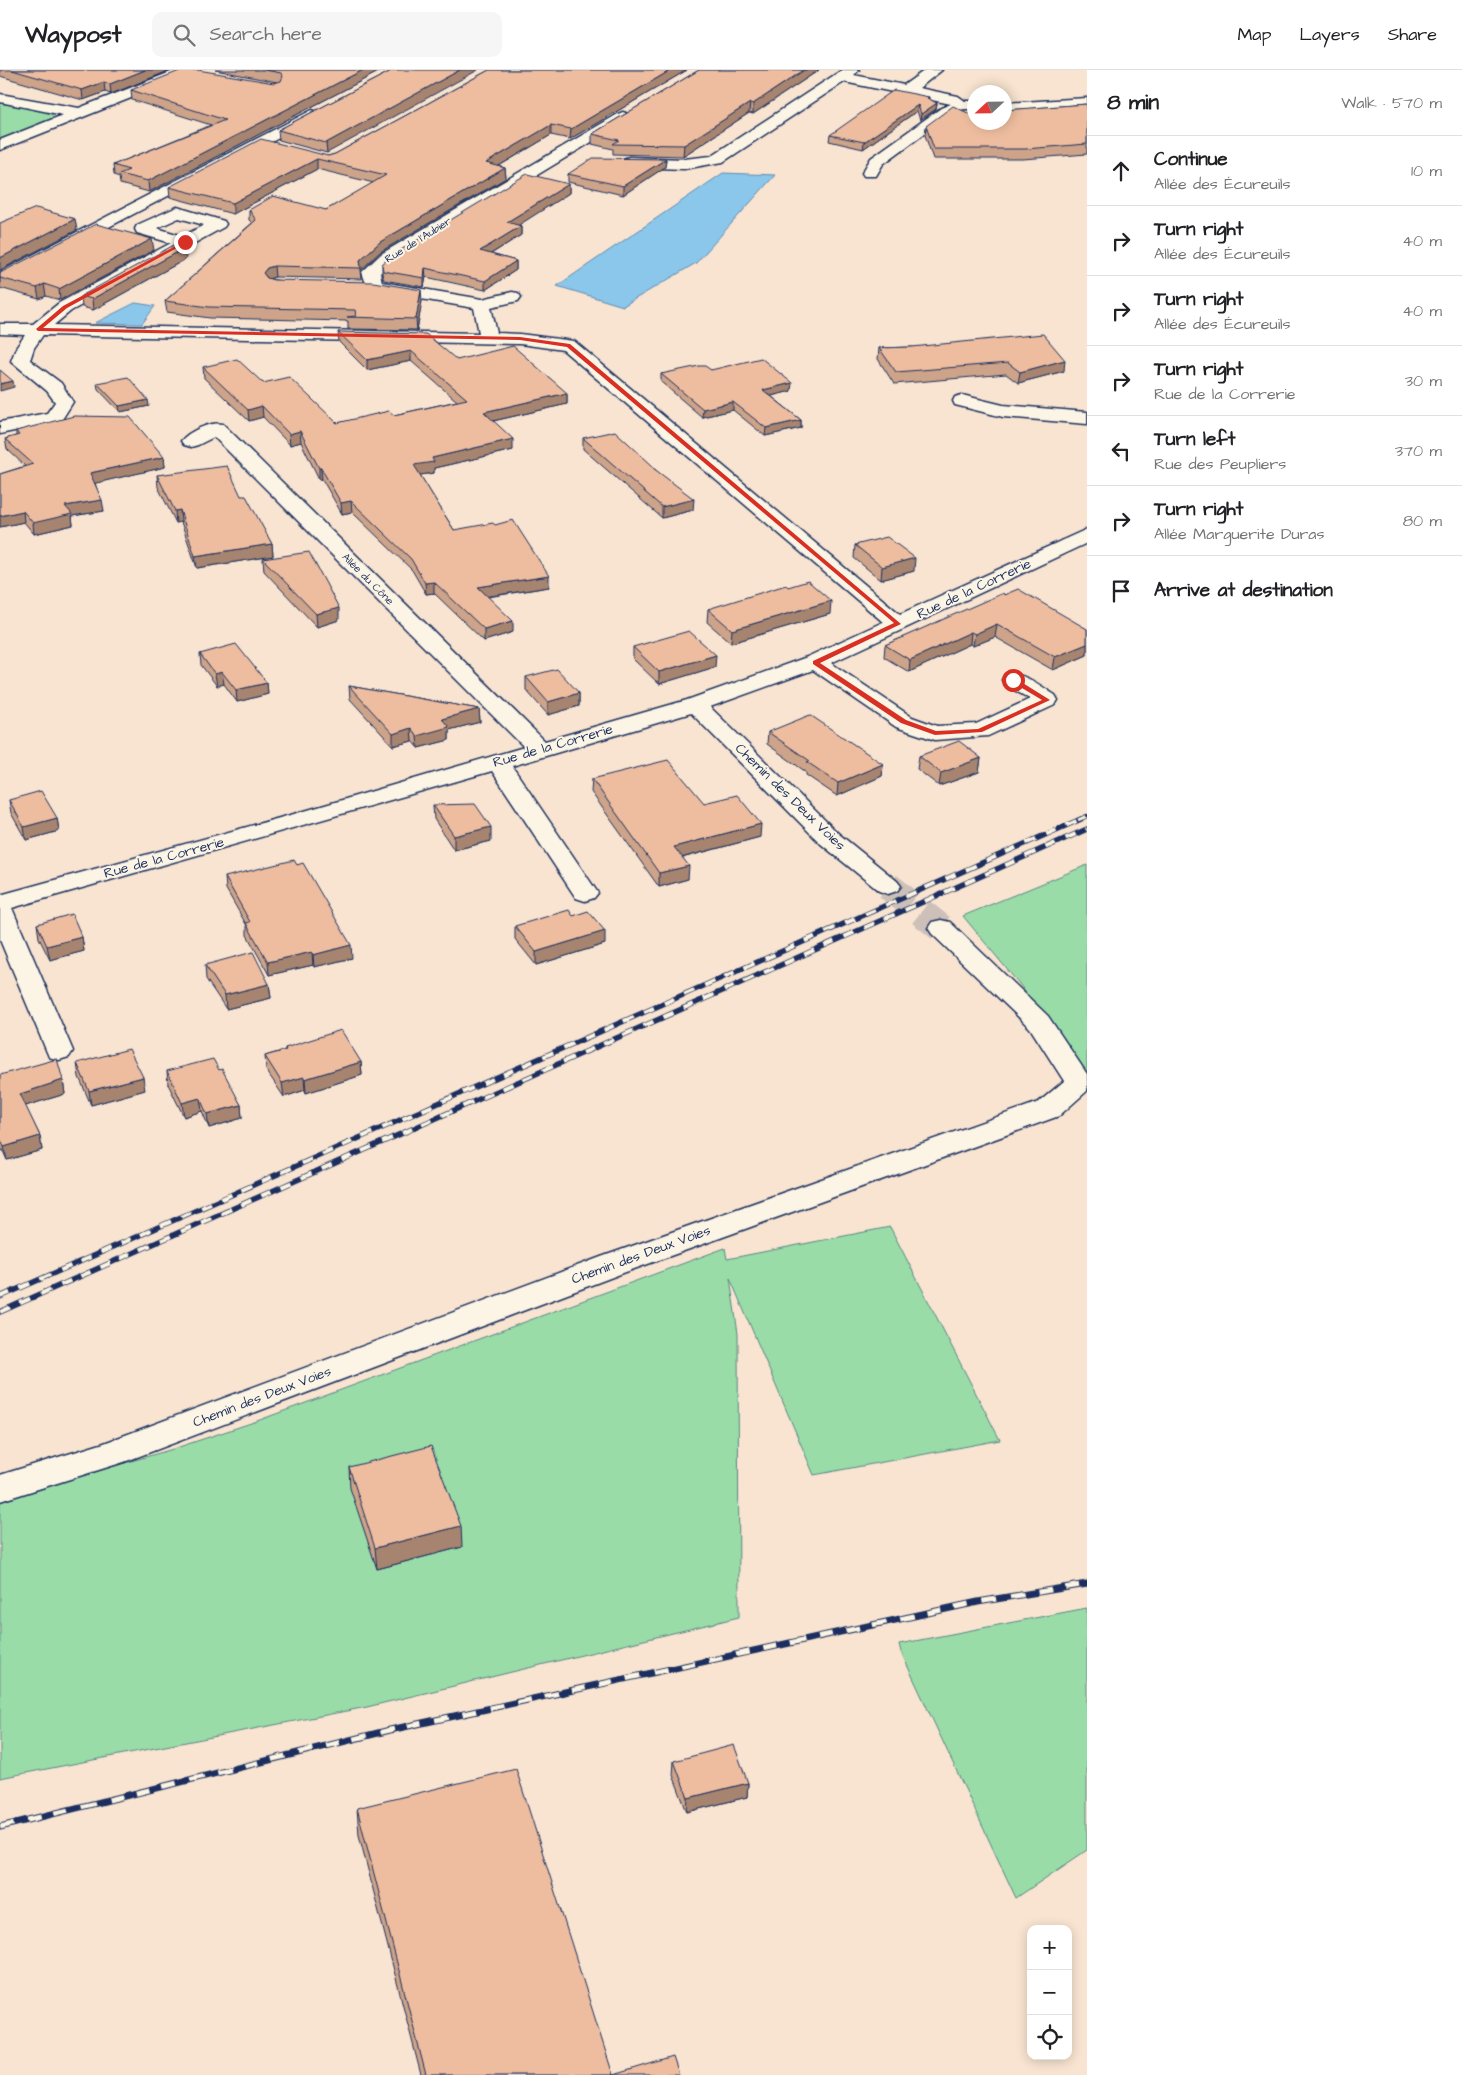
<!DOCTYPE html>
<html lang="en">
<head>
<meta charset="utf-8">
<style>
	:root { --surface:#fff; --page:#f6f6f6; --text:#202124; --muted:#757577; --line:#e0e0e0 }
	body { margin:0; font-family:"Architects Daughter",sans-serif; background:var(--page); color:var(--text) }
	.controls { position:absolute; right:15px; bottom:15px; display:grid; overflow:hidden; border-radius:10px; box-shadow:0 2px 12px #0003 }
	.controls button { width:45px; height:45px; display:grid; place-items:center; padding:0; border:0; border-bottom:1px solid var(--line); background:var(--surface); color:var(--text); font:25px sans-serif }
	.compass { position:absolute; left:967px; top:15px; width:45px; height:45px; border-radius:50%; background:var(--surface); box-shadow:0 2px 12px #0003; rotate:248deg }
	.stop { position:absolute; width:15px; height:15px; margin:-11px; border:4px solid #d93025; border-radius:50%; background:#fff }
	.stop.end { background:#d93025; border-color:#fff; box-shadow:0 1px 5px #0008 }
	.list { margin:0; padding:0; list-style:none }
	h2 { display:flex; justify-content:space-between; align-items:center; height:65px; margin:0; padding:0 20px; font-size:21px }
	h2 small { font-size:16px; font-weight:400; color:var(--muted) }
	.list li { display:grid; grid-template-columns:32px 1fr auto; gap:15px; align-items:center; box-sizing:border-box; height:70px; padding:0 20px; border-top:1px solid var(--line) }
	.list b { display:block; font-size:19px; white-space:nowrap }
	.list p { margin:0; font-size:16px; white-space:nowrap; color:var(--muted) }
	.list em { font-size:16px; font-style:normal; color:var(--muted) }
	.icon { flex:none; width:28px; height:28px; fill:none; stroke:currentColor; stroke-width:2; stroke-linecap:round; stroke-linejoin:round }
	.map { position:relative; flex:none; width:1087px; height:2005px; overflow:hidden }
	header { display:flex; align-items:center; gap:30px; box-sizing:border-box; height:70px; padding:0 25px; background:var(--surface); border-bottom:1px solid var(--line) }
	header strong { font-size:24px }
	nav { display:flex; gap:28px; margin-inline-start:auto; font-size:18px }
	.search { width:350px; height:45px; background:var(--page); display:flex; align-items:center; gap:12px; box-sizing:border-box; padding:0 18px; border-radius:10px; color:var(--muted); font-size:19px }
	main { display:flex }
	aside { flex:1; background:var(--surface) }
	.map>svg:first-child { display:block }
	.green { fill:#99dca8; stroke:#5a8683 }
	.water { fill:#8bc7eb; stroke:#5e8ab3 }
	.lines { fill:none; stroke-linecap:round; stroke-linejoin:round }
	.street-tunnel { stroke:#ccc0b9; stroke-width:28; stroke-dasharray:28 14; stroke-linecap:butt }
	.street-casing { stroke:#1b2f5e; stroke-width:3 }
	.street { fill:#fcf5e5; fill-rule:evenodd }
	.rail-far2-casing { stroke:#1b2f5e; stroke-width:4.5 }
	.rail-far1-casing { stroke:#1b2f5e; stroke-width:5.5 }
	.rail-casing { stroke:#1b2f5e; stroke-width:7 }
	.rail-far2 { stroke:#fcf5e5; stroke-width:3; stroke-dasharray:9; stroke-linecap:butt }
	.rail-far1 { stroke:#fcf5e5; stroke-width:4; stroke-dasharray:11; stroke-linecap:butt }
	.rail { stroke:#fcf5e5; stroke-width:5; stroke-dasharray:14; stroke-linecap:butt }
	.wall { fill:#cda389; stroke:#1b2f5e }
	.shaded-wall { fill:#a7846f; stroke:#1b2f5e }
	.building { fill:#eebd9f; stroke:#1b2f5e }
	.route { fill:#d93025 }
	.labels { text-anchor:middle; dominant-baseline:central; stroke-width:4; stroke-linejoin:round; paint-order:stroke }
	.far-street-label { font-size:11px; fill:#1b2f5e; stroke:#fcf5e5 }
	.street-label { font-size:14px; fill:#1b2f5e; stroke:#fcf5e5 }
</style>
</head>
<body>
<header>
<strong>Waypost</strong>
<div class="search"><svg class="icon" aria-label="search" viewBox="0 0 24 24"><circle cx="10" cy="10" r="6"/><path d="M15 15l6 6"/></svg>Search here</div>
<nav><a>Map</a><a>Layers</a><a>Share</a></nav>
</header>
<main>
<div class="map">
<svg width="1087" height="2005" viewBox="0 0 1087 2005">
	<rect width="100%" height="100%" fill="#f8e4d0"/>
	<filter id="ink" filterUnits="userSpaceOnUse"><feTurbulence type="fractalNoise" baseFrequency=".02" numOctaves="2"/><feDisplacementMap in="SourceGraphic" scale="10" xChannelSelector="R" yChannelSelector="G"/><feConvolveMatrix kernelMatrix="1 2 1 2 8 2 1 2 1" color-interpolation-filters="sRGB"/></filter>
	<g filter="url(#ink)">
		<path class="green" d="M0,33L51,42L53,49L0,70Z
			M1087,795V1009L1020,915L963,846Z
			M890,1157L1000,1370L814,1405L730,1208L738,1264L739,1547L367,1637L0,1708V1429L173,1379L257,1351L725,1178L727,1189Z
			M1087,1538V1780L1016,1828L901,1582L899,1574Z"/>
		<path class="water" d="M723,103L775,105L696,193L623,236L557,216Z
			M135,233L155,236L142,254L95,253Z"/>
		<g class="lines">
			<path class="street-tunnel" d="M888,816L941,858"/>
			<defs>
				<path id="street" d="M176,0H196L194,3L0,80V70L63,45L0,32V24L79,38Z
					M842,0H859L854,5L904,15L925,0H942L919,18L958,26L965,31H974V39H964L951,44L883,94L876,106H864L862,103L871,88L941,38L951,34L844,12L723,92L684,99L629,97L623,95L621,92L623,89L629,87L684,89L711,86Z
					M1087,28V36L1004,42V33Z
					M312,40L317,42L320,45L317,48L0,214V202Z
					M623,42L628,44L631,47L628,50L393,192L380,203L382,212L482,229L512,222L518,223L521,227L518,231L491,237L497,263L520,264L574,271L900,544L1087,459V473L831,593L912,647L937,656L976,654L1030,629L1005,615L1002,610L1005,605C1023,601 1040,616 1055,625L1058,630L1055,635L988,666L935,670L896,657L813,600L710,637L839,764L897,811L901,816L897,821L888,824L879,821L821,774L691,643L512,696L598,823L594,828L585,831L576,828L492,701L12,838L73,981L69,987L59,990L49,987L0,870V825L294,744L524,677L214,367L198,375L191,377L184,375L181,371C189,361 211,351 223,354L545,671L687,630L807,587L883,552L563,280L520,274L43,265L34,278L30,290L61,313L73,332L61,351L0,364V352L47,343L55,332L47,321L11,291L16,278L25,265L0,264V254H33L59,233L171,173L137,163L135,159L137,155L177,137L224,151L226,154L224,157L71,241L54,255L479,263L474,238L368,220L362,202L381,184L618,44ZM179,148L204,155L183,166L157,158Z
					M962,325L1003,335L1087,342V354L1003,347L955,335L953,331L955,327Z
					M941,850L950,852L1048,946L1087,1004V1021L1059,1046L623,1203L124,1392L0,1431V1405L104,1373L601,1187L1039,1032L1064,1011L1030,958L932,864L928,858L932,852Z"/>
			</defs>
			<use href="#street" class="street-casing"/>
			<use href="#street" class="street"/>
			<defs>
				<path id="rail-far2" d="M1078,750L1087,746"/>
				<path id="rail-far1" d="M0,1227L1081,749
					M0,1242L1087,759"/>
				<path id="rail" d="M0,1757L390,1660L978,1532L1087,1514"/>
			</defs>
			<use href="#rail-far2" class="rail-far2-casing"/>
			<use href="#rail-far1" class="rail-far1-casing"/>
			<use href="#rail" class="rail-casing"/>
			<use href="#rail-far2" class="rail-far2"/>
			<use href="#rail-far1" class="rail-far1"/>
			<use href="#rail" class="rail"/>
		</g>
		<path class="wall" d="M0,0H171L111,24L105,22L83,30L0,6Z
			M215,0H382L149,122L120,114L119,107L114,105L113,95L211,55L132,30L131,20L274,13L277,12Z
			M393,0L327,83L279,70L278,60Z
			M489,0H687L570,69L551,65L499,96L505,98L506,108L380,182L361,200L362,209L275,207L269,209L422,231L417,260L348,259V251L210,248L167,242L165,231L252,153L249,150V140H326L374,113L317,99L233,144L170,127L169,117L328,86L335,84Z
			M699,0H819L753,44L749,43L683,86L613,84V79L592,74V64Z
			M929,27V29L937,33L936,39L920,50L917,41L863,79L829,71L830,65Z
			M1087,34V84L1023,89H933L925,65L926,56L968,43Z
			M666,89L665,97L623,125L568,112V104Z
			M569,114V123L518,155L521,156V165L491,184L516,191V200L485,220L426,207L424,217L384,210L382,204V194Z
			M154,180L60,230L46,226L39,229L0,218V203Z
			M186,189L93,240L82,237L81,226Z
			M338,262L457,290L567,323V334L493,351L513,380L434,398V403L420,405L454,460L549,517L488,527L513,562L484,571L434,523L426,524L412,500L352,442L342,444L322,409H319L301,372L290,375L263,347L249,351L204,308L203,297L263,313L337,353L394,345L457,331L411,291L367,300L339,272Z
			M912,277L1064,301L1018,313L1006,304L894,314L878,289L879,278Z
			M711,300L791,321L771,326L801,350V358L765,366L733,340L702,347L661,312V304Z
			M97,313L149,336L120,342L98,319Z
			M16,361L164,387L165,397L95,413L104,441L72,446L73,455L34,464L24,452L0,457V404L25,396L7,379L5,369L16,366Z
			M583,368L655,398V399L693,440L662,448L583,379Z
			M157,405L241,426L272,474L273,486L197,498L181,452L176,453L158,417Z
			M855,475L914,501L881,510L854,488Z
			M263,489L339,550L317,557L264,501Z
			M1004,525L1087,559V585L1053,600L995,567L973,576L970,574L909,602L884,587L885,575Z
			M708,539L830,544L731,573L707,552Z
			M633,577L715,597L659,614L633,589Z
			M200,584L267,613L268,624L237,632L224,614L217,616L201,595Z
			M526,607L579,623V636L548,645L526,620Z
			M349,616L479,639L480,652L449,660V670L418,678L412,671L393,676L350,629Z
			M768,662L883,694L882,706L837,726L806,705V702L767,674Z
			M919,686L981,688L979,702L939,716L917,699Z
			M592,709L704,733L760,767L682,788L688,809L659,817L591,722Z
			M9,730L57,748L59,761L26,770L11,743Z
			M433,735L491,771L454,780L434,749Z
			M225,807L352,888L314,897L313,895L269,905L247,865V856L226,819Z
			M37,854L82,867L84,881L50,890L39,868Z
			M515,856L605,874L536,895L515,869Z
			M205,895L269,914L271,928L226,939L206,909Z
			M285,978L361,992L362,1005L306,1023L305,1020L284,1027L266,1000L265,986L285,980Z
			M77,993L145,1020L91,1035L79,1007Z
			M219,1000L241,1035L242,1048L209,1058L202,1041L184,1047L168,1014L167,1001Z
			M0,1005L63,1010L65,1024L25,1036L40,1066L42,1080L7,1090L2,1079H0Z
			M349,1397L462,1477L377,1499L350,1418Z
			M674,1691L748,1713L747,1727L687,1742L673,1705Z
			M357,1738L613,2005H421L359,1765Z"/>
		<path class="shaded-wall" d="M145,0H171L111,24L110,14Z
			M363,0H382L149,122L148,111Z
			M460,0H478L327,83L326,73Z
			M671,0H687L570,69L571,59Z
			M804,0H819L753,44V34Z
			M104,12L105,22L83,30L82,20Z
			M750,33L749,43L683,86L684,75Z
			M937,33L936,39L920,50L921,44Z
			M918,35L917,41L863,79L864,72Z
			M551,55V65L487,103L486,93Z
			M317,89V99L233,144V133Z
			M666,89L665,97L623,125V116Z
			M505,98L506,108L380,182L361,200L360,190L380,172Z
			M569,114V123L508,162L507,152Z
			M75,149L77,160L0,200V188Z
			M521,156V165L481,190L480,181Z
			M152,169L154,180L60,230L59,219Z
			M185,178L186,189L93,240L92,229Z
			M516,191V200L485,220V211Z
			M274,196L275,207L268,209L263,203L267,198Z
			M425,198L426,207L424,217V208Z
			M44,214L46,226L39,229L37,218Z
			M421,220L422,231L417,260L416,249Z
			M411,281V291L367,300V290Z
			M1065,290L1064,301L1018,313L1020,302Z
			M13,311L14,317L0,321V314Z
			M792,313L791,321L763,328V320Z
			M567,323V334L484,353V342Z
			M148,330L149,336L120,342L119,336Z
			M733,332V340L702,347L703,339Z
			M262,336L263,347L249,351L248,340Z
			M801,350V358L765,366L766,358Z
			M300,361L301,372L290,375L289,364Z
			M513,369V380L434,398V403L414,406V395L432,388Z
			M164,387L165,397L92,414L90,403Z
			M319,398H321L322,409H319Z
			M694,429L693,440L662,448V437Z
			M102,430L104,441L72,446L73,455L34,464L33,453L65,436Z
			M351,431L352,442L342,444L341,433Z
			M180,440L181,452L176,453L175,441Z
			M23,441L24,452L0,457V446Z
			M272,474L273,486L197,498L195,486Z
			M915,488L914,501L881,510L882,497Z
			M549,506V517L478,528V517Z
			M434,512V523L426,524L425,513Z
			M831,531L830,544L731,573L732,560Z
			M339,538V550L317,557L316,544Z
			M513,551V562L484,571V559Z
			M997,554L995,567L973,576L975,564Z
			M971,562L970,574L909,602L910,590Z
			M1087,574V585L1053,600L1055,587Z
			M716,585L715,597L659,614V602Z
			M222,602L224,614L217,616L215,604Z
			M267,613L268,624L237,632L236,620Z
			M579,623V636L548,645V632Z
			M479,639L480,652L449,660V670L418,678L417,666L442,649Z
			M411,658L412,671L393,676V664Z
			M981,688L979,702L939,716L941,703Z
			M883,694L882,706L837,726L838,713Z
			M57,748L59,761L26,770L24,757Z
			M761,754L760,767L673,790L674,777Z
			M491,757V771L454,780V766Z
			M689,796L688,809L659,817V803Z
			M605,861V874L536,895V882Z
			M82,867L84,881L50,890L47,876Z
			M351,875L352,888L314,897L313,885Z
			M312,882L313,895L269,905L268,892Z
			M269,914L271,928L226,939L225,925Z
			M361,992L362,1005L306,1023L305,1009Z
			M143,1007L145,1020L91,1035L89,1021Z
			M304,1007L305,1020L284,1027L282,1013Z
			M63,1010L65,1024L22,1037L20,1024Z
			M200,1028L202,1041L184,1047L182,1033Z
			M241,1035L242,1048L209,1058L207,1044Z
			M40,1066L42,1080L7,1090L4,1077Z
			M461,1456L462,1477L377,1499L375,1478Z
			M748,1713L747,1727L687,1742L688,1728Z"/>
		<path class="building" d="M12,0H145L110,14L104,12L82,20Z
			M182,0H198L274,13L281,11L283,6L281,3L265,0H363L148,111L119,104L129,100L113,95L225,50L131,20Z
			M393,0H460L326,73L278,60Z
			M489,0H671L571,59L551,55L486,93L505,98L380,172L360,190L361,198L274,196L267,198L263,203L267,208L274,210L373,212L421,220L416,249L347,247L356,246L355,240L209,237L165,231L256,150L249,140L273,126L326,140L386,105L317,89L233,133L169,117L261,69L328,86L335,84Z
			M699,0H804L753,34L750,33L684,75L613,74L619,70L592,64Z
			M894,20L929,27L927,28L937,33L921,44L918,35L864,72L830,65Z
			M1087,34V74L1025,79H934L926,56L953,36L968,43H974V52H1004V40Z
			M593,88L666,89L623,116L568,104Z
			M527,104L569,114L507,152L521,156L480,181L516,191L485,211L425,198L424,208L383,201L382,194L394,184Z
			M36,138L75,149L0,188V153Z
			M96,154L152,169L59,219L44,214L37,218L0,208V203Z
			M174,175L185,178L92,229L81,226Z
			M338,262L426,264L457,290L513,276L567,323L484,342L513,369L432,388L434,392L414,395L454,460L493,453L495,455L513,450L549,506L478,517L513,551L484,559L434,512L425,513L411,489L351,431L341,433L321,398H319L300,361L289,364L262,336L248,340L203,297L237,289L263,313L289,307L337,353L389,341L394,345L467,329L411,281L367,290Z
			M1043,264L1065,290L1020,302L1008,293L896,302L879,278L912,277Z
			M761,288L792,313L763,320L801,350L766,358L733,332L703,339L661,304L699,296H705L711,300Z
			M0,300L13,311L0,314Z
			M128,307L148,330L119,336L97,313Z
			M74,346L130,347L164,387L90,403L102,430L65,436L72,444L33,453L23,441L0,446V404L33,394L5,369L19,365L16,361Z
			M615,361L655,398H653L694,429L662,437L583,368Z
			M227,396L241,426H246L272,474L195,486L180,440L175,441L157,405Z
			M887,467L915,488L882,497L855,475Z
			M309,482L339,538L316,544L263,489Z
			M808,511L831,531L732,560L708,539L786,515L788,517Z
			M1018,519L1087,559V574L1055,587L997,554L975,564L971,562L910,590L885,575L1003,523L1004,525Z
			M689,561L716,585L659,602L633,577Z
			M236,574L267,613L236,620L222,602L215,604L200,584Z
			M557,599L579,623L548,632L526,607Z
			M349,616L479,639L442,649L449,657L417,666L411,658L393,664Z
			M810,645L883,694L838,713L807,692L810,691L768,662Z
			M959,671L981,688L941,703L919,686Z
			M668,690L704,733L737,725L761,754L674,777L689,796L659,803L592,709Z
			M41,721L57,748L24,757L9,730Z
			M475,734L491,757L454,766L433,735Z
			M294,790L297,795L303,793L351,875L313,885L312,882L268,892L246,853L250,852L225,807Z
			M569,840L573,846L588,841L605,861L536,882L515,856Z
			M72,844L82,867L47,876L37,854Z
			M253,882L269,914L225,925L205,895Z
			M341,960L361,992L305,1009L304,1007L282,1013L265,986L286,980L285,978Z
			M129,979L143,1007L89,1021L77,993Z
			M57,989L63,1010L20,1024L40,1066L4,1077L0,1068V1005Z
			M213,989L219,1000L222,999L241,1035L207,1044L200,1028L182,1033L167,1001Z
			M431,1376L461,1456L375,1478L349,1397Z
			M734,1675L748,1713L688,1728L674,1691Z
			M516,1699L613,2005H426L357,1738Z
			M673,1987L679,2005H613Z"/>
	</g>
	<path class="route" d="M185,171L186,173L67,238L43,258L520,267L570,274L901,554L820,593L906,650L936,661L978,659L1042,630L1010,611V608H1015L1050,630L982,662L935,665L901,653L813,594V591L894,553L567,277L520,270L38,261L36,259L63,236Z"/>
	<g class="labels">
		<g class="far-street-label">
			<text transform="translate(418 170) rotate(-32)">Rue de l'Aubier</text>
			<text transform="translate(368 509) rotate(45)">Allée du Cône</text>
		</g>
		<g class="street-label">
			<text transform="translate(974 519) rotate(-25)">Rue de la Correrie</text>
			<text transform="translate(553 676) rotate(-16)">Rue de la Correrie</text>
			<text transform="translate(790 727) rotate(44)">Chemin des Deux Voies</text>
			<text transform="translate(164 788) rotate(-15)">Rue de la Correrie</text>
			<text transform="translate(641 1185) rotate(-20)">Chemin des Deux Voies</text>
			<text transform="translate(262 1327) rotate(-21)">Chemin des Deux Voies</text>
		</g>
	</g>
</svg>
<div class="controls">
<button>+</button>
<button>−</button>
<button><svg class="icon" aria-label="locate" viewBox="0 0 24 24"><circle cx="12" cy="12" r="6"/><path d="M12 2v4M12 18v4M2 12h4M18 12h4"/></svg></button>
</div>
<svg class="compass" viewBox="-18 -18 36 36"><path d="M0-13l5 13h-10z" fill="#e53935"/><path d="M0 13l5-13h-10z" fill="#757577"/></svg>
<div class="stop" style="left:1013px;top:610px"></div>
<div class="stop end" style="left:185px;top:172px"></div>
</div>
<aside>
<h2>8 min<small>Walk · 570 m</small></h2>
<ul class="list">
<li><svg class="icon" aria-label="ahead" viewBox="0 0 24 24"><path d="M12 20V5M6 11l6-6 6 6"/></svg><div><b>Continue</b><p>Allée des Écureuils</p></div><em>10 m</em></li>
<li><svg class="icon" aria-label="right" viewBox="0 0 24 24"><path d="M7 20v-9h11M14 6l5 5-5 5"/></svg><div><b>Turn right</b><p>Allée des Écureuils</p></div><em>40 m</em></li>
<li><svg class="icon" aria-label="right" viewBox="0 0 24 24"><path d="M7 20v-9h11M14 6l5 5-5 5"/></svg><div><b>Turn right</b><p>Allée des Écureuils</p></div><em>40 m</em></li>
<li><svg class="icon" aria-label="right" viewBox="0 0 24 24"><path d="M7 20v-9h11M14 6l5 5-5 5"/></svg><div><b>Turn right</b><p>Rue de la Correrie</p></div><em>30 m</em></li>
<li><svg class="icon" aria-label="left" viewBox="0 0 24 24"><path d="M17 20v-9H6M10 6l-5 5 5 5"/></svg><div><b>Turn left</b><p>Rue des Peupliers</p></div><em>370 m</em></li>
<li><svg class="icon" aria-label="right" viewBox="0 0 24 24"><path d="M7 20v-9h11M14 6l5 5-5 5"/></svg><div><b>Turn right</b><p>Allée Marguerite Duras</p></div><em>80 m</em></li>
<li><svg class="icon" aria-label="arrive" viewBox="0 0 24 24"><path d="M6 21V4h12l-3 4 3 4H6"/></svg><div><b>Arrive at destination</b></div></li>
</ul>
</aside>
</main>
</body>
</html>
